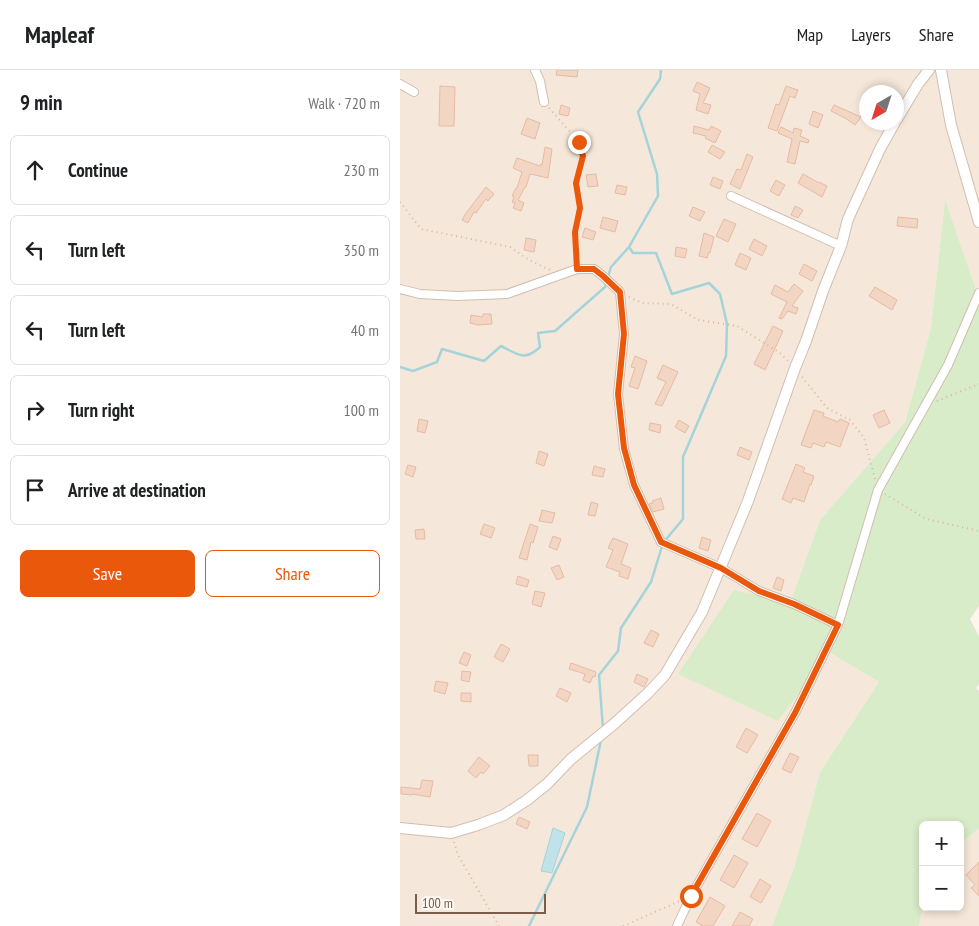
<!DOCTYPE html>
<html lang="en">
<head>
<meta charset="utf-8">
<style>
	:root { --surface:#fff; --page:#f6f6f6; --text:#202124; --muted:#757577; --line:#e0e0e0; --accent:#ea580c }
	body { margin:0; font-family:"PT Sans Narrow",sans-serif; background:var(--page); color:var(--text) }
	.controls { position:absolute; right:15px; bottom:15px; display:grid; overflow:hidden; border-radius:8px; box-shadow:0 2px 8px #0003 }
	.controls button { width:45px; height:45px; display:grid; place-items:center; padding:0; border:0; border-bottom:1px solid var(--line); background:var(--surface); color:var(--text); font:25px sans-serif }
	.compass { position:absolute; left:459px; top:15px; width:45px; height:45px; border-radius:50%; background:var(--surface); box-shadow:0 2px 8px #0003; rotate:219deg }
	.scale { position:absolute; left:15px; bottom:12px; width:131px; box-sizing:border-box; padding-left:5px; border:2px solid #7a5c4d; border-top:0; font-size:14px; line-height:18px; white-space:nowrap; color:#7a5c4d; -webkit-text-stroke:4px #fffaf3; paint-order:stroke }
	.stop { position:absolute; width:15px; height:15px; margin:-11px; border:4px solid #ea580c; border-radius:50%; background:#fff }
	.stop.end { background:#ea580c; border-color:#fff; box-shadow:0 1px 5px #0008 }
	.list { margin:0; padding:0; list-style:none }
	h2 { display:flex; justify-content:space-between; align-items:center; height:65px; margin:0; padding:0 20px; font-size:21px }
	h2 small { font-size:16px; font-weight:400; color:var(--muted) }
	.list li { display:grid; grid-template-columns:32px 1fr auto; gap:15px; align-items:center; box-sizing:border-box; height:70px; margin:0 10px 10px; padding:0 10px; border:1px solid var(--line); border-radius:8px }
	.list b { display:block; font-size:19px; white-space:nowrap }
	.list em { font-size:16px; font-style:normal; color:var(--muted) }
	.actions { display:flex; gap:10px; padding:15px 20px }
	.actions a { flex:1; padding:11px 0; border:1px solid var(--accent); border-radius:8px; text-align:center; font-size:18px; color:var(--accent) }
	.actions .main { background:var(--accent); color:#fff }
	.icon { flex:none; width:28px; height:28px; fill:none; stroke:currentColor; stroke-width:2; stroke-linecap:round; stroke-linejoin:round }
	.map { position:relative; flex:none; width:579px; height:856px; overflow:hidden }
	header { display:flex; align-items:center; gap:30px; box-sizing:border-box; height:70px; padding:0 25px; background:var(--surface); border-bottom:1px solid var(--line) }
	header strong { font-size:24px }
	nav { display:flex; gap:28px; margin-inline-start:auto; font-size:18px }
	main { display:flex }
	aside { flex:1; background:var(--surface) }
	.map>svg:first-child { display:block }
	.residential { fill:#f5e8da; fill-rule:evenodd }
	.green { fill:#d8ecc9 }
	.water { fill:#bfe3e8; stroke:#a5d3da }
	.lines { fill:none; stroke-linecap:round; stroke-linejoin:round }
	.stream { stroke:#a5d3da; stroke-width:2.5 }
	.building { fill:#f3d5c3; stroke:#e6bba3 }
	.minor-casing { stroke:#d1beb0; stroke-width:10 }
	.tertiary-casing { stroke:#d1beb0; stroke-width:12 }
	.path { stroke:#d9b8a5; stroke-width:2; stroke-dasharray:1 4; stroke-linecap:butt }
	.minor { stroke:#fff; stroke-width:8 }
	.tertiary { stroke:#fff; stroke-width:10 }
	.route { stroke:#ea580c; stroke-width:6 }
</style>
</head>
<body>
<header>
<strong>Mapleaf</strong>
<nav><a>Map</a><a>Layers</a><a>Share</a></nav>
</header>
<main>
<aside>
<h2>9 min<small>Walk · 720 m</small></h2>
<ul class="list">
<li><svg class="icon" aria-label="ahead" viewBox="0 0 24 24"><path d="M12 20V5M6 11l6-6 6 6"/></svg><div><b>Continue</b></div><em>230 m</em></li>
<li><svg class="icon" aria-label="left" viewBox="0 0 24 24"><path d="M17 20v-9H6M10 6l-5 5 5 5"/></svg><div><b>Turn left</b></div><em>350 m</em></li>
<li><svg class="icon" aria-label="left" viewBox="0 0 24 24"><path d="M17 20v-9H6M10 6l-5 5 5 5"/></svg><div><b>Turn left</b></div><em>40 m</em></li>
<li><svg class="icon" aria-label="right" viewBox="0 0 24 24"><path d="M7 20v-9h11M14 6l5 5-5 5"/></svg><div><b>Turn right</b></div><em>100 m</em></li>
<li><svg class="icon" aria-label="arrive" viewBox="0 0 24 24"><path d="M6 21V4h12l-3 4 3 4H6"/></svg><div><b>Arrive at destination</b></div></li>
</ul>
<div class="actions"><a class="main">Save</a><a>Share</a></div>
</aside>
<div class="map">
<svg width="579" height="856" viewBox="0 0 579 856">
	<rect width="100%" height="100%" fill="#fdf6ec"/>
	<path class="residential" d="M0,0H579V228L545,131L531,258L505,352L420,450L390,533L429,582L479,612L420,702L394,798L372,856H0ZM467,22H497V52H467Z
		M579,758V856H519L523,834V837H560V775Z"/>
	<path class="green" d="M545,130L579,228V536L570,549L579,566V614L576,618L579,621V758L560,775V755H523V834L519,856H372L394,798L420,702L479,612L429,582L378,651L278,604L334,520L390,533L420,450L505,352L531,258Z"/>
	<path class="water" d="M153,758L165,763L152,803L141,801Z"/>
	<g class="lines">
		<path class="stream" d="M0,297L13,301L37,292L42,279L84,291L101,276C118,284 124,292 140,277L138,263L155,261L205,217L211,197L229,177L258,126L257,104L238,42L260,9L261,0
			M203,659L199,605L218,581L221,558L251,512L263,473L283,449V387L326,286L327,254L320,224L309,213L272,224L256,183H233L229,177
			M129,856L187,737L201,670"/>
	</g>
	<path class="building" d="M157,0H178L177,7L156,5Z
		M297,12L310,18L303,33L311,35L308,44L296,40L300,24L293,21Z
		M40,16L55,17L54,56H39Z
		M386,16L398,20L395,28L390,26L377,61L368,58L376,34L379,35Z
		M161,35L170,38L168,46L159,44Z
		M434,35L461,47L455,55L445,48L431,41Z
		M413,41L423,45L418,58L409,54Z
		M127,48L140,53L135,69L121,64Z
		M294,56L309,60L311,56L321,61L315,73L305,68L306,66L293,63Z
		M381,57L393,63L394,58L402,60L400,66L409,70L408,73L400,71L395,94L387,92L392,69L378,63Z
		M312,75L325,82L320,89L308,82Z
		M145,77L152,79L148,108L130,104L126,117H125L118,130L124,133L121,141L113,138L115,133L112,132L114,127L112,126L116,118H117L122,102L113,98L117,88L140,96L141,94L142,95Z
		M347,84L353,87L340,119L330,114L337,99L341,100Z
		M196,104L198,116L188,117L186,105Z
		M403,104L419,113V112L427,116L422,127L398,113Z
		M313,107L323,111L320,119L310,115Z
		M376,110L385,115L379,126L370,121Z
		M217,115L227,117L225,125L215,123Z
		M86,117L94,124L88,131L86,129L76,143L74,142L68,153L62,150L66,143Z
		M395,136L403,140L398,148L391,145Z
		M293,137L305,142L300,151L289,146Z
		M203,147L218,151L215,162L200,158Z
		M498,147L518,149L517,158L497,156Z
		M324,149L336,154L328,172L316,166Z
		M185,158L196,162L193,170L182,167Z
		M304,163L314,167L310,183L309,182L307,188L299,186Z
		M126,168L136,170L134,182L124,180Z
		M354,169L367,176L362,186L349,179Z
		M276,177L287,179L285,188L275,186Z
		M340,183L351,188L346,200L335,195Z
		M404,194L417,201L412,211L399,204Z
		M394,214L403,221L392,236L398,238L396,244L388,241L382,249L379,248L387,232L371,224L375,215L388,222Z
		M475,217L497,230L492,240L469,226Z
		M83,244H91L92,254L78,255L70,253L71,245L83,247Z
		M373,256L383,261L365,300L354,294Z
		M235,286L247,291L238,319L229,316L235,298L231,297Z
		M263,295L278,302L262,336L255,334L266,312L257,308Z
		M414,340L424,343L423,346L438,352L440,349L449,353L440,377L426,372L424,377L413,373L411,378L401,375Z
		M484,340L490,353L479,358L473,345Z
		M19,349L28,351L25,363L17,361Z
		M279,350L289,356L285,363L275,357Z
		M250,353L261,355L260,363L249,360Z
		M340,377L352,382L349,390L337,385Z
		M139,381L148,384L144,396L136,393Z
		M396,394L405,398L403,402L414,406L411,415L410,414L404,432L393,428L391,433L382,429Z
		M8,395L16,397L13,407L5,404Z
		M194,396L205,399L203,407L192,405Z
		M261,428L264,439L253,442L249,434L253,433L252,431Z
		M191,432L198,434L195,446L188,445Z
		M142,440L155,443L152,453L139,451Z
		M84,454L95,458L91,468L80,464Z
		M130,454L138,457L133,473L131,472L127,490L119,488Z
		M24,459L25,469H16L15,460Z
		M153,466L161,469L157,480L149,477Z
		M302,467L311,470L308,481L299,478Z
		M213,468L228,474L221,494L231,498L228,509L219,506L220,502L206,497L213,480L208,478Z
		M159,495L164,507L157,510L151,498Z
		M118,506L129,510L127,517L116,514Z
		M377,507L384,510L381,521L373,518Z
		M135,521L145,523L141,537L132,534Z
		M251,560L259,564L253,577L244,573Z
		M101,574L110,579L103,592L94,587Z
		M64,582L71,585L67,596L59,593Z
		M171,593L196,602L195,607L193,606L190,613L183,610L185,604L169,599Z
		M62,601L71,602L69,612L61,610Z
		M237,604L248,609L244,617L234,612Z
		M36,611L48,613L45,624L34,621Z
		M160,618L171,623L167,632L156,626Z
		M61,623H71V632L61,631Z
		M346,658L358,665L347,683L336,677Z
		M390,683L399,687L391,703L382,699Z
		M128,685H138V696H129Z
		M79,687L90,696L83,704L81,702L76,708L68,701Z
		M22,710L33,711L30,727L12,724V725L1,724V717L20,719Z
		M357,743L371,751L357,777L342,769Z
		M119,747L130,752L127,759L116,754Z
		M334,785L348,793L334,818L320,810Z
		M579,792V826L571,818L575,815L566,805Z
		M360,809L371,816L361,833L350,827Z
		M310,827L325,836L313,856H303L296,852Z
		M340,842L353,849L349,856H332Z"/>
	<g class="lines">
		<defs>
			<path id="minor" d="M135,0L140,11L144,32
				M0,14L14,22
				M331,126L441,176
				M0,219L20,224L57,226L107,224L177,199H194L203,206L220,222L224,264L218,324L224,379L234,415L261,472L321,498L359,521L394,534L438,555
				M277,856L291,826L395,643L438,555L478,420L548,295L579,223"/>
			<path id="tertiary" d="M541,0L551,55L579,152
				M497,49L518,14L529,0
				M0,758L51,763L78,755L104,745L127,730L147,714L171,689L214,654L248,623L265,605L302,542L327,482L348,431L395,298L406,271L423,221L441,176L448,149L480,79L495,52"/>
		</defs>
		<use href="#minor" class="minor-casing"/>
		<use href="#tertiary" class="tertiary-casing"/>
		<path class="path" d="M149,38L179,72L183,86L176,113L180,138L175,162L177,191
			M0,132L21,159L110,177L129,190L150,200
			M229,227L242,233L271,234L298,250L337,256L380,283L388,291
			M402,307L427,338L450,350L464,368L475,409
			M537,331L579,314
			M485,424L526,449L576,460L579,462
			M54,772L58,785L99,856
			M223,856L280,831"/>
		<use href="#minor" class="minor"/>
		<use href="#tertiary" class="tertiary"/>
	</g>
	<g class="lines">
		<path class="route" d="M179,72L183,86L176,113L180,138L175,162L177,199H194L203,206L220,222L224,264L218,324L224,378L234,415L261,472L321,498L359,521L394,534L438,555L395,643L291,826"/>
	</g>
</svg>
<div class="controls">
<button>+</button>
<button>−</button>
</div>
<svg class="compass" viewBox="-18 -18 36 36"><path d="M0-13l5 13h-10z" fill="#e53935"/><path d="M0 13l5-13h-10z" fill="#757577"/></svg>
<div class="scale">100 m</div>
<div class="stop" style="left:291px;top:826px"></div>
<div class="stop end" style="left:179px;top:72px"></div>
</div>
</main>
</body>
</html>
